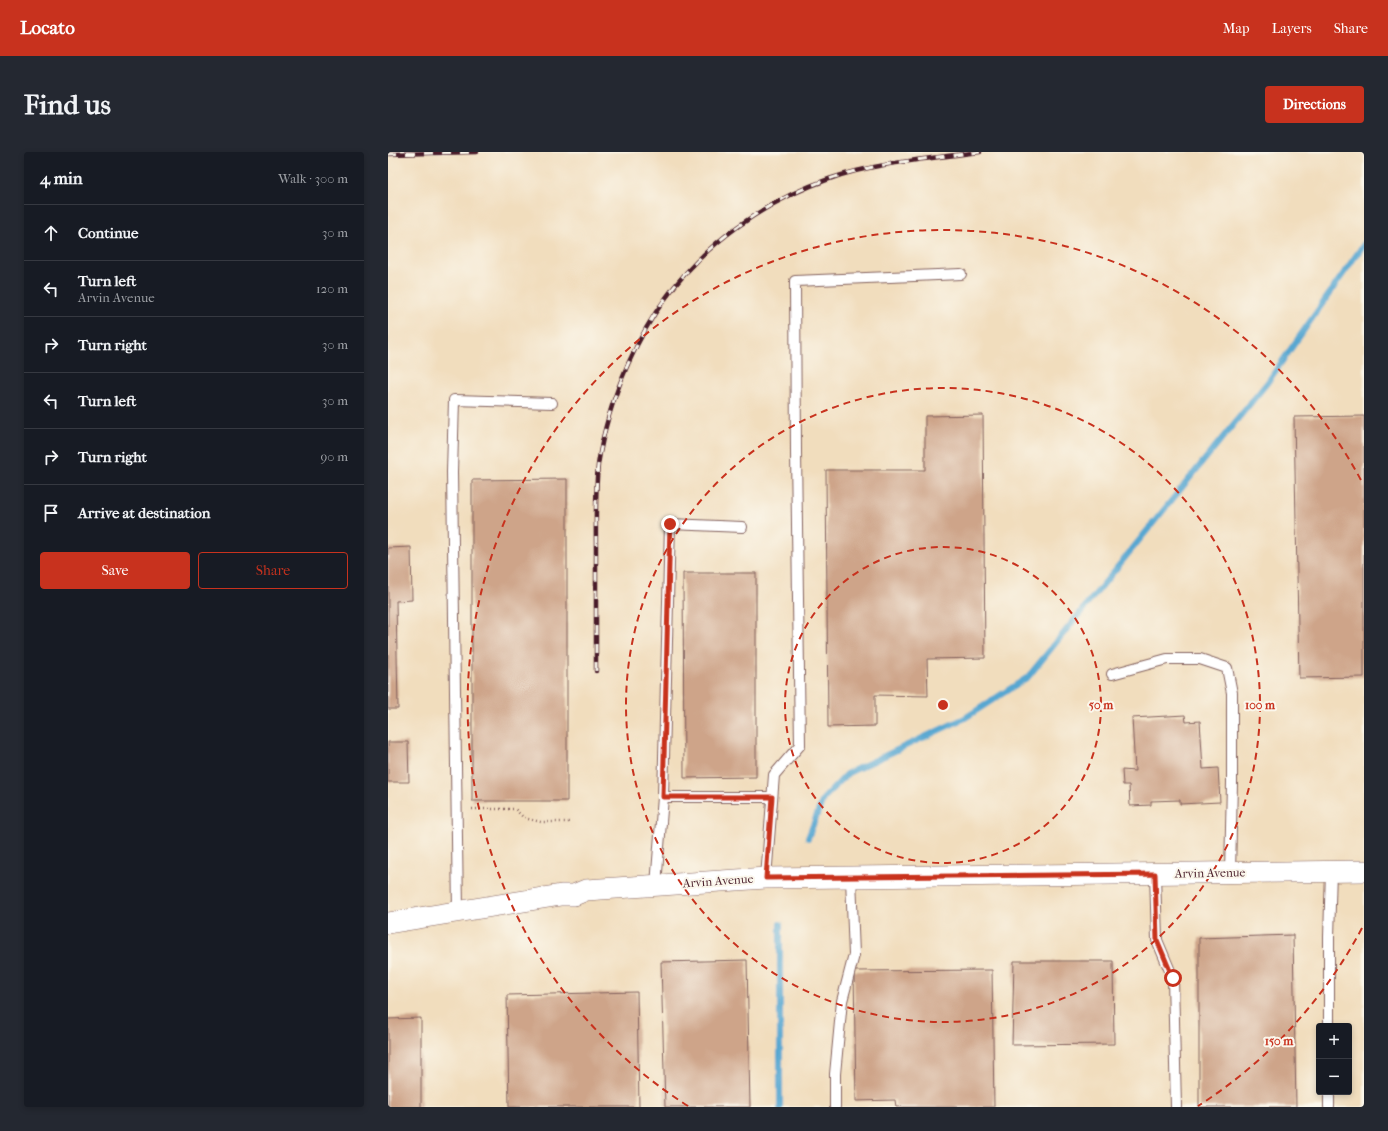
<!DOCTYPE html>
<html lang="en">
<head>
<meta charset="utf-8">
<style>
	:root { --surface:#171b24; --page:#242831; --text:#f1f3f6; --muted:#9ea1a6; --line:#363941; --accent:#c8321e }
	body { margin:0; font-family:"IM FELL French Canon",serif; background:var(--page); color:var(--text) }
	.controls { position:absolute; right:12px; bottom:12px; display:grid; overflow:hidden; border-radius:4px; box-shadow:0 2px 6px #0003 }
	.controls button { width:36px; height:36px; display:grid; place-items:center; padding:0; border:0; border-bottom:1px solid var(--line); background:var(--surface); color:var(--text); font:20px sans-serif }
	.stop { position:absolute; width:12px; height:12px; margin:-9px; border:3px solid #c8321e; border-radius:50%; background:#fff }
	.stop.end { background:#c8321e; border-color:#fff; box-shadow:0 1px 4px #0008 }
	.list { margin:0; padding:0; list-style:none }
	h2 { display:flex; justify-content:space-between; align-items:center; height:52px; margin:0; padding:0 16px; font-size:17px }
	h2 small { font-size:13px; font-weight:400; color:var(--muted) }
	.list li { display:grid; grid-template-columns:26px 1fr auto; gap:12px; align-items:center; box-sizing:border-box; height:56px; padding:0 16px; border-top:1px solid var(--line) }
	.list b { display:block; font-size:15px; white-space:nowrap }
	.list p { margin:0; font-size:13px; white-space:nowrap; color:var(--muted) }
	.list em { font-size:13px; font-style:normal; color:var(--muted) }
	.actions { display:flex; gap:8px; padding:12px 16px }
	.actions a { flex:1; padding:9px 0; border:1px solid var(--accent); border-radius:4px; text-align:center; font-size:14px; color:var(--accent) }
	.actions .main { background:var(--accent); color:#fff }
	.icon { flex:none; width:22px; height:22px; fill:none; stroke:currentColor; stroke-width:2; stroke-linecap:round; stroke-linejoin:round }
	.map { position:relative; flex:none; width:976px; height:955px; overflow:hidden; border-radius:4px }
	header { display:flex; align-items:center; gap:24px; box-sizing:border-box; height:56px; padding:0 20px; background:var(--accent); color:#fff }
	header strong { font-size:19px }
	nav { display:flex; gap:22px; margin-inline-start:auto; font-size:14px }
	.intro { display:flex; align-items:center; justify-content:space-between; box-sizing:border-box; height:96px; padding:0 24px }
	h1 { margin:0; font-size:28px }
	.button { padding:10px 18px; border-radius:4px; background:var(--accent); color:#fff; font-size:14px; font-weight:700 }
	main { display:flex; gap:24px; padding:0 24px }
	aside { flex:1; background:var(--surface); border-radius:4px; box-shadow:0 2px 6px #0003 }
	.map>svg:first-child { display:block }
	.lines { fill:none; stroke-linecap:round; stroke-linejoin:round }
	.stream { stroke:#58a7d1; stroke-width:6 }
	.building { fill:#cea489 }
	.lane-casing { stroke:#84625e; stroke-width:12 }
	.street-casing { stroke:#84625e; stroke-width:22 }
	.path { stroke:#84625e; stroke-width:2.5; stroke-dasharray:1 3; stroke-linecap:butt }
	.lane { stroke:#fff; stroke-width:10 }
	.street { stroke:#fff; stroke-width:21 }
	.rail-casing { stroke:#4a1f2b; stroke-width:4.5 }
	.rail { stroke:#fbf7ec; stroke-width:3; stroke-dasharray:9; stroke-linecap:butt }
	.route { stroke:#c8321e; stroke-width:5 }
	.ring { fill:none; stroke:#c8321e; stroke-width:2; stroke-dasharray:7 5 }
	.labels { text-anchor:middle; dominant-baseline:central; stroke-width:4; stroke-linejoin:round; paint-order:stroke }
	.street-label { font-size:12px; fill:#4a1f2b; stroke:#fbf7ec }
	.centre { fill:#c8321e; stroke:#fbf7ec; stroke-width:2 }
	.ring-label { font-size:12px; text-anchor:middle; font-weight:bold; fill:#c8321e; stroke:#fbf7ec; stroke-width:4; stroke-linejoin:round; paint-order:stroke }
</style>
</head>
<body>
<header>
<strong>Locato</strong>
<nav><a>Map</a><a>Layers</a><a>Share</a></nav>
</header>
<div class="intro"><h1>Find us</h1><a class="button">Directions</a></div>
<main>
<aside>
<h2>4 min<small>Walk · 300 m</small></h2>
<ul class="list">
<li><svg class="icon" aria-label="ahead" viewBox="0 0 24 24"><path d="M12 20V5M6 11l6-6 6 6"/></svg><div><b>Continue</b></div><em>30 m</em></li>
<li><svg class="icon" aria-label="left" viewBox="0 0 24 24"><path d="M17 20v-9H6M10 6l-5 5 5 5"/></svg><div><b>Turn left</b><p>Arvin Avenue</p></div><em>120 m</em></li>
<li><svg class="icon" aria-label="right" viewBox="0 0 24 24"><path d="M7 20v-9h11M14 6l5 5-5 5"/></svg><div><b>Turn right</b></div><em>30 m</em></li>
<li><svg class="icon" aria-label="left" viewBox="0 0 24 24"><path d="M17 20v-9H6M10 6l-5 5 5 5"/></svg><div><b>Turn left</b></div><em>30 m</em></li>
<li><svg class="icon" aria-label="right" viewBox="0 0 24 24"><path d="M7 20v-9h11M14 6l5 5-5 5"/></svg><div><b>Turn right</b></div><em>90 m</em></li>
<li><svg class="icon" aria-label="arrive" viewBox="0 0 24 24"><path d="M6 21V4h12l-3 4 3 4H6"/></svg><div><b>Arrive at destination</b></div></li>
</ul>
<div class="actions"><a class="main">Save</a><a>Share</a></div>
</aside>
<div class="map">
<svg width="976" height="955" viewBox="0 0 976 955">
	<rect width="100%" height="100%" fill="#fbf7ec"/>
	<filter id="ink" filterUnits="userSpaceOnUse"><feTurbulence type="fractalNoise" baseFrequency=".025" numOctaves="2"/><feDisplacementMap in="SourceGraphic" scale="8" xChannelSelector="R" yChannelSelector="G"/><feConvolveMatrix kernelMatrix="1 2 1 2 8 2 1 2 1" color-interpolation-filters="sRGB"/></filter>
	<filter id="wash" filterUnits="userSpaceOnUse"><feTurbulence type="fractalNoise" baseFrequency=".012" numOctaves="4" result="noise"/><feDisplacementMap in="SourceGraphic" scale="16" xChannelSelector="R" yChannelSelector="G"/><feGaussianBlur stdDeviation="0.9" result="paint"/><feColorMatrix in="noise" values="0 0 0 0 0 0 0 0 0 0 0 0 0 0 0 0 0 1.4 0 .05"/><feComposite in="paint" operator="in"/></filter>
	<g filter="url(#wash)">
		<rect width="100%" height="100%" fill="#f1ddbd"/>
		<g class="lines">
			<path class="stream" d="M420,686L435,647L460,621L577,566L640,525L879,231L976,92
				M392,955V772"/>
		</g>
		<g id="blocks">
			<path class="building" d="M595,263L597,506L539,507L540,544L487,543V574L440,575L438,318H537V264Z
				M976,264V525L911,526L906,265Z
				M179,327V649H84V328Z
				M23,395L24,448L8,449L10,557H0V396Z
				M295,421H368V625L296,626Z
				M797,563L798,570L812,569L815,617L830,616L832,650L792,652V648L763,649V653L742,654L741,633H735L734,618L747,619L744,566Z
				M0,590H20L21,630H0Z
				M905,783L908,955H811V786Z
				M359,808L362,955H277L273,810Z
				M626,809H725L726,892L624,893Z
				M604,818L606,955H508L507,948L468,949L466,819Z
				M249,840L251,955H121L119,843Z
				M33,866V955H0V867Z"/>
		</g>
	</g>
	<g filter="url(#ink)">
		<use href="#blocks" fill-opacity="0" stroke="#84625e" stroke-width="1"/>
		<g class="lines">
			<defs>
				<path id="lane" d="M724,522L779,507H812L839,516L844,541V631L842,721
					M275,645L282,372L354,375
					M767,722L769,788L785,826L788,955
					M378,726L386,623L412,593L408,300L407,129L573,122
					M268,733L275,645H384
					M70,760L64,320L66,248L164,251
					M941,874V785L943,719
					M941,940V955
					M447,955V922L454,849L466,803L463,726"/>
				<path id="street" d="M0,771L173,743H186L198,738L378,726L976,719"/>
			</defs>
			<use href="#lane" class="lane-casing"/>
			<use href="#street" class="street-casing"/>
			<path class="path" d="M84,657H127L136,666L153,670H181"/>
			<use href="#lane" class="lane"/>
			<use href="#street" class="street"/>
			<defs>
				<path id="rail" d="M0,2L89,0
					M208,519C208,480 208,441 208,403C208,373 207,342 210,313C215,278 226,244 240,212C250,190 262,167 277,147C316,92 377,49 441,27C486,11 544,6 592,0"/>
			</defs>
			<use href="#rail" class="rail-casing"/>
			<use href="#rail" class="rail"/>
		</g>
	</g>
	<g class="lines" filter="url(#ink)">
		<path class="route" d="M282,372L275,645H384L378,726L767,722L769,788L785,826"/>
	</g>
	<g class="ring">
		<circle cx="555" cy="553" r="158"/>
		<circle cx="555" cy="553" r="317"/>
		<path d="M974 776A475 475 0 0 1 810 954M300 954A475 475 0 1 1 974 330"/>
	</g>
	<g class="labels">
		<g class="street-label">
			<text transform="translate(822 721) rotate(-1)">Arvin Avenue</text>
			<text transform="translate(330 729) rotate(-4)">Arvin Avenue</text>
		</g>
	</g>
	<circle cx="555" cy="553" r="6" class="centre"/>
	<g class="ring-label">
		<text x="713" y="557">50 m</text>
		<text x="872" y="557">100 m</text>
		<text x="891" y="893">150 m</text>
	</g>
</svg>
<div class="controls">
<button>+</button>
<button>−</button>
</div>
<div class="stop" style="left:785px;top:826px"></div>
<div class="stop end" style="left:282px;top:372px"></div>
</div>
</main>
</body>
</html>
